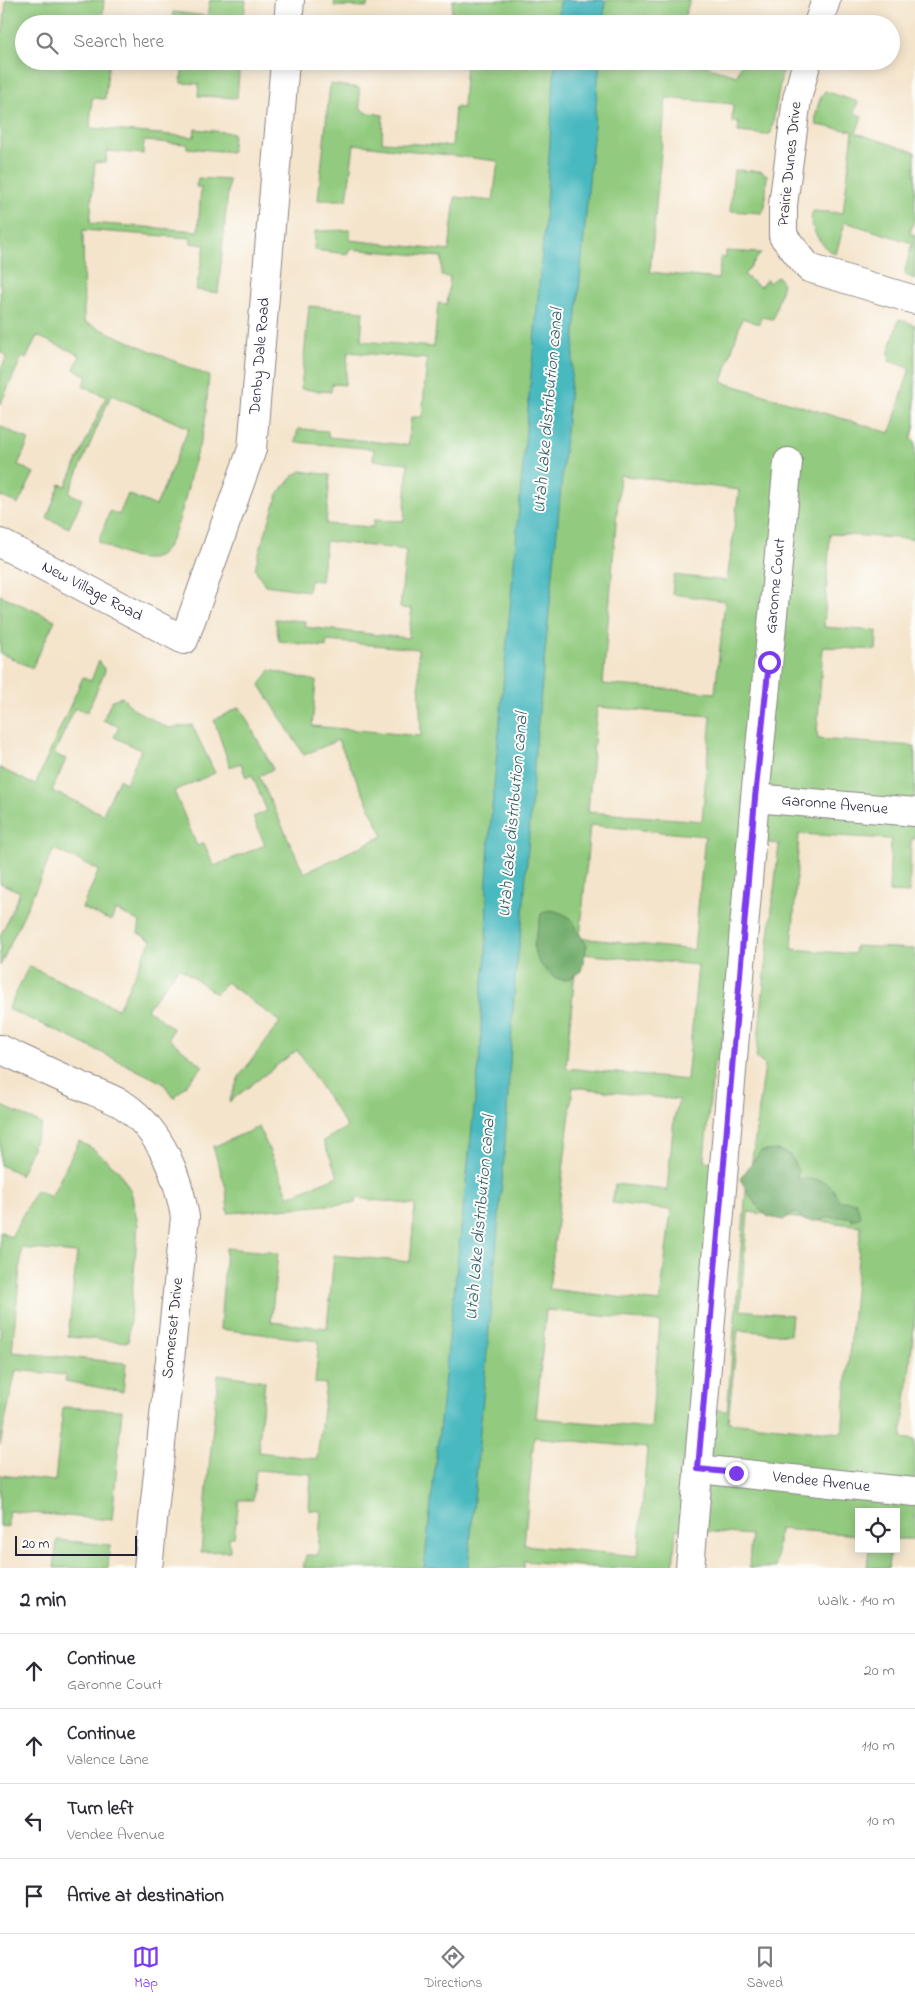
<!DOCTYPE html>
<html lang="en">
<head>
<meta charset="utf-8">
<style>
	:root { --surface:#fff; --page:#f7f7f7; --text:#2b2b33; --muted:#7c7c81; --line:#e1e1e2; --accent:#7c3aed }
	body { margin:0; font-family:"Indie Flower",sans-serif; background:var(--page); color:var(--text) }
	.controls { position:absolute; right:15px; bottom:15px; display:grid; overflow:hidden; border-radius:0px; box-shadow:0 2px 12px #0003 }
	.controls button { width:45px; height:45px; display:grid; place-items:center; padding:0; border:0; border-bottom:1px solid var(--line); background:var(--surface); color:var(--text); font:25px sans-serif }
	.scale { position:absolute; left:15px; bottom:12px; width:122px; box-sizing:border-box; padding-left:5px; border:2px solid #22223b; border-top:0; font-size:14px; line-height:18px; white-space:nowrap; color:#22223b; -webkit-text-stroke:4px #fdfcf7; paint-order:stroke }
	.stop { position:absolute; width:15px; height:15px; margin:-11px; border:4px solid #7c3aed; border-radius:50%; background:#fff }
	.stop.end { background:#7c3aed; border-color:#fff; box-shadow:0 1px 5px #0008 }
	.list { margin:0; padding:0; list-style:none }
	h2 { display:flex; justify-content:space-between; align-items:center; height:65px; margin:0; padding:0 20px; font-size:21px }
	h2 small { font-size:16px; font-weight:400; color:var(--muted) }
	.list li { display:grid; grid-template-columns:32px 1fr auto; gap:15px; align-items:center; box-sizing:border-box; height:75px; padding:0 20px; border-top:1px solid var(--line) }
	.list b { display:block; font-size:19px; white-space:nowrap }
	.list p { margin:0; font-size:16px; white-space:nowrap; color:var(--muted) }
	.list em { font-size:16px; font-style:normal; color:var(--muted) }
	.icon { flex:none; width:28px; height:28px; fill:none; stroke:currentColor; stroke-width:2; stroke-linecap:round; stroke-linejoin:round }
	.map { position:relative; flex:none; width:915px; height:1568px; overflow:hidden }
	.search { position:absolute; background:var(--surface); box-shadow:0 2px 12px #0003; left:15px; right:15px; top:15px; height:55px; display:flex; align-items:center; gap:12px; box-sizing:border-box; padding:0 18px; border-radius:28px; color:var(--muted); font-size:19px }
	.sheet { height:365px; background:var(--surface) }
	nav { display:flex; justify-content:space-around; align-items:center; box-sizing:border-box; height:70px; border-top:1px solid var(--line); background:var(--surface); font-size:14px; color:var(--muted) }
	nav a { display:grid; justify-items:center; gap:2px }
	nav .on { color:var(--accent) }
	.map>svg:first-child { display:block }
	.green { fill:#92cb7f; stroke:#5a765d; fill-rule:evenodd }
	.forest { fill:#75af6e; stroke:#4c6854 }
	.water { fill:#4ab9c0; stroke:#366e7e }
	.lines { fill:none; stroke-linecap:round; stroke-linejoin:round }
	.minor-casing { stroke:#8b8383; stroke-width:30 }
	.minor { stroke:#fff; stroke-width:28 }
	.route { stroke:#7c3aed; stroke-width:6 }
	.labels { text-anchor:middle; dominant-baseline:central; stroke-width:4; stroke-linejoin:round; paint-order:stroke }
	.street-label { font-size:16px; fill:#22223b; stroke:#fdfcf7 }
	.water-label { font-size:18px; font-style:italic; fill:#325e70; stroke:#fdfcf7 }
</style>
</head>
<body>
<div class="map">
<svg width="915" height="1568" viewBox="0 0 915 1568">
	<rect width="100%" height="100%" fill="#fdfcf7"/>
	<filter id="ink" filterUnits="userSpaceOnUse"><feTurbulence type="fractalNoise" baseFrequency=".02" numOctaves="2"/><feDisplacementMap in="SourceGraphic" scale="10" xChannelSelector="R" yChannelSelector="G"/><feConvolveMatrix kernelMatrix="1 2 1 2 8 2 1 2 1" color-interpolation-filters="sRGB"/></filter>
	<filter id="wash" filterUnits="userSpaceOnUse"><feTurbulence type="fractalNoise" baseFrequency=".0096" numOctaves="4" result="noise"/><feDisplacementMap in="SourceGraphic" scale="20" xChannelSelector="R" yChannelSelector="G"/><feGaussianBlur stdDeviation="1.12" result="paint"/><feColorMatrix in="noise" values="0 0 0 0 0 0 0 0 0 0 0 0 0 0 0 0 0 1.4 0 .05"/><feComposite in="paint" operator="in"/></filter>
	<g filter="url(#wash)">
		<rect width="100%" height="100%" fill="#f4e4cb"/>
		<path class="green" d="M6,0H104L102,24H24V61H109L105,99L92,98L90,128L194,137L195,129L233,133L232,152L187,148V144L144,141L143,154L107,151L106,163L95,162L90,223L198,231L201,187H196L198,178L229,180L218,293L196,290L205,245L191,243V238L83,230L84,322L209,376C207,395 207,417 202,436C200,446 195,455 193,465C188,484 176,553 155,558C136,563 115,550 98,542L110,511L119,515L128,494L156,506L189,428L111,395L69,493L82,499L69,528L47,518L60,484L66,486L106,397L83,386L87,376L74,369L80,355L37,336L26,359L22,357L0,405V371L7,356L0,352V32H3Z
			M210,0H246L243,24H172L173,12L207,16Z
			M335,0H368L367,7L334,6Z
			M453,0H690L682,24H450Z
			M183,61H240L237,98L198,96L199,84L181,83Z
			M466,61H691L737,76L742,61L784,63L771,133L766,135L738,132L739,123L732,122L733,104L666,98L650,272L718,279L721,257L726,258V251L761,253L744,275L760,287L767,279L769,283L778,276L783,284L773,319L761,317L759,324L742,318L722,382L890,433L910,368L889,361L891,356L888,355L899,319L915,325V425L911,439L915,441V539L830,534L824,627L877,631L876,650L823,647L817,732L818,739L915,746V839L911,840L909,893L889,892L891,839L799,834L792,949L854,954L855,946L915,949V1318L902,1438L915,1440V1539H896V1512H859V1535L779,1529L776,1568H749L751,1535L676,1529L673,1568H604L524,1561L523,1568H303L306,1555H318L321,1511L309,1510L311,1474L256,1470L253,1500H239L234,1537H229L230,1551L201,1552L218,1374L265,1381L258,1452L317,1459L326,1384L315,1383L319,1341L220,1329L226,1248L278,1253L271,1322L327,1328L334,1255L410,1262L415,1205L356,1198L355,1203L228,1213L226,1188L213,1147L259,1127L289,1196L338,1176L323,1141L347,1127L297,1050L229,1102L239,1077L280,1022L226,982L216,994L179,967L147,1009L173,1028L169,1039L203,1066L174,1098L163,1083L68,1036L8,1009L29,966L118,1009L151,940L138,933L140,922L116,910L111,921L82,908L99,870L54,849L0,966V937L20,892L0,883V768L35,785L83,677L91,681L99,660L105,671L87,713L75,708L54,754L66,759L52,791L103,814L119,779L126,783L141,750L114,737L119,727L103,720L112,700L122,697L135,710L168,728L192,725L215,773L174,791L197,846L204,843L214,866L265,845L253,817L267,811L252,775L246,778L241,763L230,767L214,720L240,707L273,769L259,776L304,873L383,836L338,740L304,755L260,685L270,670L316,681L312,726L421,736L418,649L327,641L326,647L279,641L275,619L305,621V627L408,638L412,609L400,608L406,550L326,541L321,581L310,580L308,591L265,585L255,569L258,556L278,494L293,476L301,471L330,475L326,524L373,527L374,520L404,521L408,463L373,460L374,449L295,442L298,429L328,431V437L408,445L411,417H422L427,359L348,352L345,385L332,384L331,392L301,389L309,306L363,311L361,341L434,347L438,303L447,304L450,277L441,276L442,257L349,249L348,254L314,250L315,231L350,230V240L449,251L455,197L493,201L498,161L354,144L347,200H318L330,84L359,88L360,108L365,112L383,115L382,142L452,146L455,107L463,108ZM620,475L739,490L727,581L674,575L672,594L725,601L715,693L603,684ZM597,707L711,716L702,821L588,812ZM590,825L705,836L694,950L580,938ZM752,841L779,844L756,1058L765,1065L751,1167L746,1191L727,1411L704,1408L724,1163L704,1161V1158L714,1061L733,1063ZM582,954L698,965L687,1080L566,1068L575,970ZM573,1087L679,1100L674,1118L667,1190L615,1184L612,1203L671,1210L660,1302L549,1289ZM748,1212L861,1226L842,1433L728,1422L738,1330L790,1335L792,1315L740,1310ZM546,1310L660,1322L651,1428L536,1418ZM534,1437L647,1448L638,1556L524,1545Z
			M825,91L858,102L854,113L862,116L856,133L915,152V217L910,233L915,235V279L906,275L905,271L912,243L845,222L836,254C822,248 806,226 813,211L843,213L853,131L816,125C814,116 819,98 825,91Z
			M734,170L760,171L767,175L765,207L762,213L730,211Z
			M0,426L29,440L18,465L34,473L18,504L0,496Z
			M0,595L55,620L32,668L0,653Z
			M0,1105L42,1124L20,1176L18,1173L0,1165Z
			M79,1141L93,1149L118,1170L131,1191L138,1225L128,1342L68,1337L77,1253L22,1248L12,1352L126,1363L123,1392L65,1381L66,1375L16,1370L0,1445V1231L11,1237L36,1190L51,1197Z
			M63,1407L122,1410L112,1520L8,1511V1527L0,1526V1475L55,1481Z
			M57,1540L110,1545L108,1568H54Z
			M869,1549H890L888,1568H867Z"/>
		<path class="forest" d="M550,910C579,916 571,925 587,945L581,971C576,974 570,980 564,980C551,980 535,961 534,948C534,941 540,922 541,914Z
			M778,1150L790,1155L798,1171L797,1179C819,1179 830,1178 839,1201L856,1202L861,1217L852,1220L851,1217H829L817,1221L803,1220L797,1213H793L783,1220L768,1217L757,1206L740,1179L761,1151Z"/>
		<path class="water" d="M560,0H605L604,24H558Z
			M555,61H600L553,574L536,740L523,915L515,979L504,1159L468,1568H424L481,1045V999L486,954L487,881L489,841L545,219Z"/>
	</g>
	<g filter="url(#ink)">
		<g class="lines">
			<defs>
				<g id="minor">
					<path d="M288,24L290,0"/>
					<path d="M818,24L826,0"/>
					<path d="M807,61L797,99L783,205V236L809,268L915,300"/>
					<path id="s1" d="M0,543L184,640L252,449L285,61"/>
					<path id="s2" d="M755,798L915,812"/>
					<path d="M0,1049C28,1062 55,1075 83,1087C97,1093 113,1098 125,1106C161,1131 178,1176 185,1217L148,1568"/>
					<path id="s3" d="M698,1469L915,1492"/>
					<path id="s4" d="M690,1568L755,798L788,462"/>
				</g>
			</defs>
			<use href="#minor" class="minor-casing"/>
			<use href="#minor" class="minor"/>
		</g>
	</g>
	<g class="lines" filter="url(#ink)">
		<path class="route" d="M736,1473L698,1469L755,798L769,662"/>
	</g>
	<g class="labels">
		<g class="street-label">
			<text transform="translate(790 164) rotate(-84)">Prairie Dunes Drive</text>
			<text stroke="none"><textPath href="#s1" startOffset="504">Denby Dale Road</textPath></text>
			<text stroke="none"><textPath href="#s4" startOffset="986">Garonne Court</textPath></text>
			<text stroke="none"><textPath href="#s1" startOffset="104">New Village Road</textPath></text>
			<text stroke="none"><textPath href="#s2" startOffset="80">Garonne Avenue</textPath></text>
			<text transform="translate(173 1328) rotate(-84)">Somerset Drive</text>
			<text stroke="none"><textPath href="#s3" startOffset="124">Vendee Avenue</textPath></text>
		</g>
		<g class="water-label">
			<text transform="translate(549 411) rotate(-85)">Utah Lake distribution canal</text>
			<text transform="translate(514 815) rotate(-85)">Utah Lake distribution canal</text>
			<text transform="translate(481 1218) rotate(-85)">Utah Lake distribution canal</text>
		</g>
	</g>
</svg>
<div class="controls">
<button><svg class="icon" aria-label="locate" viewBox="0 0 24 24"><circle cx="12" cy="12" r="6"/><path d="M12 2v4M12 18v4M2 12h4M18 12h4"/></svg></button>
</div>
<div class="scale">20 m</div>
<div class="stop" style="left:769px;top:662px"></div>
<div class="stop end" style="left:736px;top:1473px"></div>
<div class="search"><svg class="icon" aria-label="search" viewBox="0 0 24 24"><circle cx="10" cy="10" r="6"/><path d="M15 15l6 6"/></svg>Search here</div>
</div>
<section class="sheet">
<h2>2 min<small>Walk · 140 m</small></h2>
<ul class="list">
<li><svg class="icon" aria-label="ahead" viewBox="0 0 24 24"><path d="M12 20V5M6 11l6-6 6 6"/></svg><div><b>Continue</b><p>Garonne Court</p></div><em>20 m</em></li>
<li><svg class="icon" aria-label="ahead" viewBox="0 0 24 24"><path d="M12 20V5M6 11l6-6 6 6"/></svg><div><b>Continue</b><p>Valence Lane</p></div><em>110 m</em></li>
<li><svg class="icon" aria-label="left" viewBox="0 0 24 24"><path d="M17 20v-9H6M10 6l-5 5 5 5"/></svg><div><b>Turn left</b><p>Vendee Avenue</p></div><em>10 m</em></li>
<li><svg class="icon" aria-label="arrive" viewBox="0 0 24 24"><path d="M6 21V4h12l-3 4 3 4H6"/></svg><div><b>Arrive at destination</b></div></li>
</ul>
</section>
<nav>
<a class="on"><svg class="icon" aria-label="map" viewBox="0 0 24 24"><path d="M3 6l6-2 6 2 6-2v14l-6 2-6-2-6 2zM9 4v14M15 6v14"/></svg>Map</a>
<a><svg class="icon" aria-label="directions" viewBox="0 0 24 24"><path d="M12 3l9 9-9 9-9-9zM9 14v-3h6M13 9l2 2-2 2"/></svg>Directions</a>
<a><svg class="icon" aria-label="saved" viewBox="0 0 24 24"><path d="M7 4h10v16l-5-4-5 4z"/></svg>Saved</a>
</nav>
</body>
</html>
